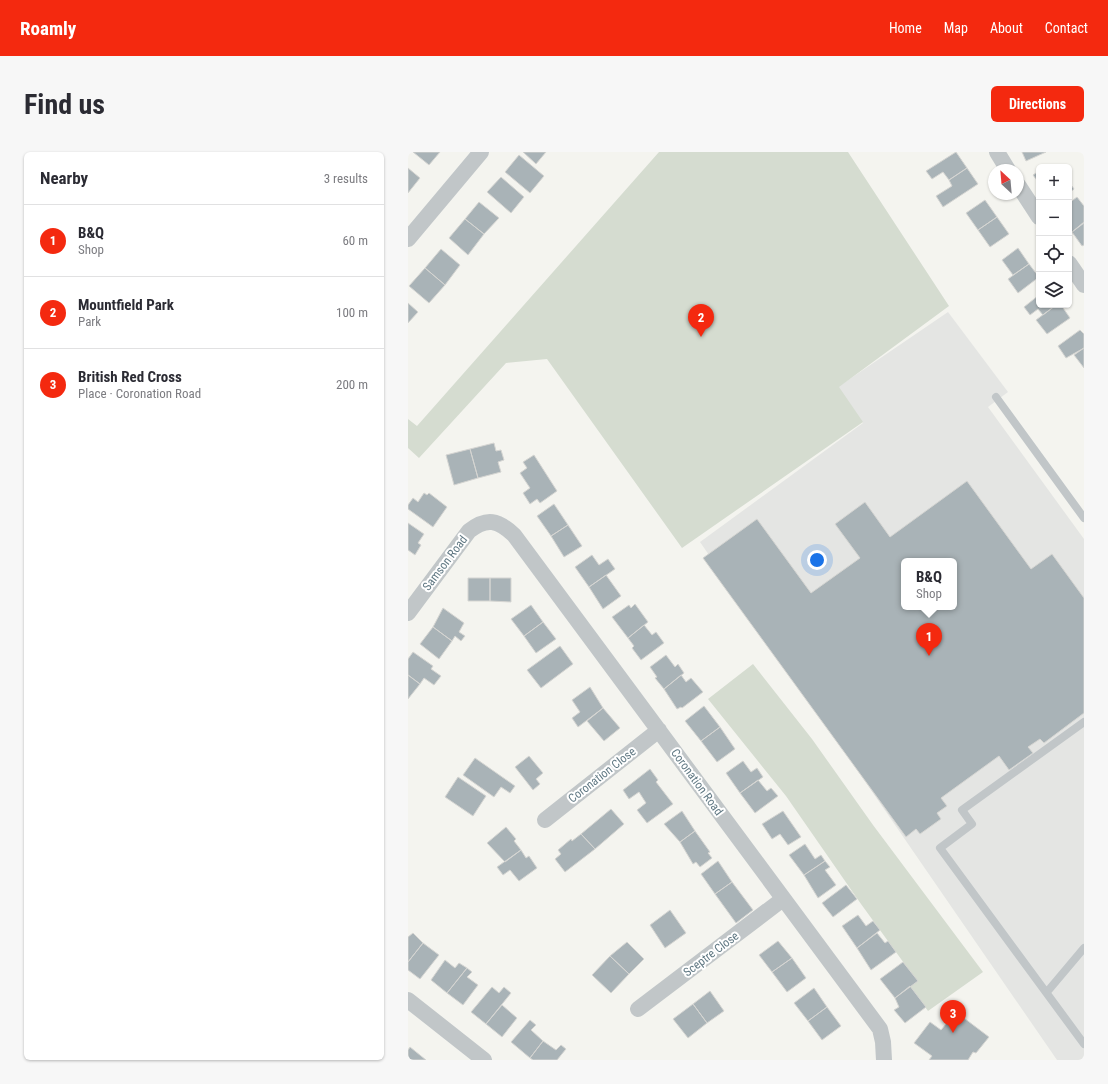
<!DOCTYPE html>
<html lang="en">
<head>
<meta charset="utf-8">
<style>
	:root { --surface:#fff; --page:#f7f7f7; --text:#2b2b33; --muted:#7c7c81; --line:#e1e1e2; --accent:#f4290f }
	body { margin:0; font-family:"Roboto Condensed",sans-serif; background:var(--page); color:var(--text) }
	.controls { position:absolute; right:12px; top:12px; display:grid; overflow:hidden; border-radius:6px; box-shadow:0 1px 3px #0004 }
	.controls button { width:36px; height:36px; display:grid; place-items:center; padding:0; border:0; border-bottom:1px solid var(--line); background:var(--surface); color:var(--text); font:20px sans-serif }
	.compass { position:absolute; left:580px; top:12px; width:36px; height:36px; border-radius:50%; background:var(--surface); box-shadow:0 1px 3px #0004; rotate:334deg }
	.you { position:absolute; left:409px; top:408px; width:14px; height:14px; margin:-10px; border:3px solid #fff; border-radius:50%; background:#1a73e8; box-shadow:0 0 0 6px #1a73e833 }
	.badge { display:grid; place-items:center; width:26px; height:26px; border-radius:50%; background:var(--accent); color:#fff; font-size:13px; font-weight:700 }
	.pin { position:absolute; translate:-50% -33px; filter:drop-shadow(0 1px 2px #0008) }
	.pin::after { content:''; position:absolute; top:21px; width:14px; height:12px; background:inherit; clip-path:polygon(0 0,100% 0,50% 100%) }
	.popup { position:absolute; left:493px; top:406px; width:56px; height:52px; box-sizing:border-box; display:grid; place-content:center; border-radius:6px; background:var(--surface); filter:drop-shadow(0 1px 3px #0005); font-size:13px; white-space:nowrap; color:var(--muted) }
	.popup b { font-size:15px; color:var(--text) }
	.popup::after { content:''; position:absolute; left:50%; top:100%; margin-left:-8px; border:8px solid transparent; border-top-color:var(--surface) }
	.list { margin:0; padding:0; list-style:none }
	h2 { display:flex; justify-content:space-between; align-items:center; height:52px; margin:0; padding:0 16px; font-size:17px }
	h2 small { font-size:13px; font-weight:400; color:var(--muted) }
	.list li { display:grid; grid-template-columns:26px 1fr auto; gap:12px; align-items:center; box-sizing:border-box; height:72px; padding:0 16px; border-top:1px solid var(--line) }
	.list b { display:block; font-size:15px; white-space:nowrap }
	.list p { margin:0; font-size:13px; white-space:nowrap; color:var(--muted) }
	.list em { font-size:13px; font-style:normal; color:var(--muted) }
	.icon { flex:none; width:22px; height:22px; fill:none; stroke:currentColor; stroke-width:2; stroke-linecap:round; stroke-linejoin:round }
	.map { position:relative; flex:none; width:676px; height:908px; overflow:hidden; border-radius:6px }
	header { display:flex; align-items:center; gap:24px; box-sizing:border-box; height:56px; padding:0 20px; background:var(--accent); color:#fff }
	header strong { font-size:19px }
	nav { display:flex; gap:22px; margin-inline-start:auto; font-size:14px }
	.intro { display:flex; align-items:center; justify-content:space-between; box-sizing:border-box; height:96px; padding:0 24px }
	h1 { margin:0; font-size:28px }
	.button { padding:10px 18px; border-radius:6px; background:var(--accent); color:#fff; font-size:14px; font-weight:700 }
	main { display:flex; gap:24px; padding:0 24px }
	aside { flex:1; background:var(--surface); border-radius:6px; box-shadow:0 1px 3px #0004 }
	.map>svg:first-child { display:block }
	.built { fill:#e4e5e3; fill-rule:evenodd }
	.green { fill:#d5dcd0 }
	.building { fill:#a9b3b7; stroke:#d5d5d2; fill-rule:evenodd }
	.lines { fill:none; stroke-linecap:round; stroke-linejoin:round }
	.service { stroke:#c1c6c8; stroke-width:8 }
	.minor { stroke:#c1c6c8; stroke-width:16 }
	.labels { text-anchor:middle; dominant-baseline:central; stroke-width:4; stroke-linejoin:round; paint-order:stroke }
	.street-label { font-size:12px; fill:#607883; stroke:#fff }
</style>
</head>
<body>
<header>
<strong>Roamly</strong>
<nav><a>Home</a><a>Map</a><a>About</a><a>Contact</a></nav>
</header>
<div class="intro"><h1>Find us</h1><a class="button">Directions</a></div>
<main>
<aside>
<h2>Nearby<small>3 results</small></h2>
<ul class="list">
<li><span class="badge">1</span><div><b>B&amp;Q</b><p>Shop</p></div><em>60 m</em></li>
<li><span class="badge">2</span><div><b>Mountfield Park</b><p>Park</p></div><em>100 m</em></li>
<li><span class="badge">3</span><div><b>British Red Cross</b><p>Place · Coronation Road</p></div><em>200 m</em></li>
</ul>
</aside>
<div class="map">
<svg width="676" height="908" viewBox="0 0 676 908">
	<rect width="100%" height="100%" fill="#f4f4ef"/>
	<path class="built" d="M540,160L600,240L580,255L676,387V908H649L292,390L455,271L430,235ZM496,409H546V455H496Z"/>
	<path class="green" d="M251,0H440L541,154L431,235L455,270L274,396L139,207L98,211L11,306L0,296V267L9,274Z
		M345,512L404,587L465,673L575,820L520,859L502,834L509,829L453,752L378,644L300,547Z"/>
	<path class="building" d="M5,0H32L21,13Z
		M115,0H138L128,12Z
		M548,0L559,16L541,28L535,20L524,27L518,19Z
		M614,0H638L618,9Z
		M111,3L136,24L122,41L97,20Z
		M0,16L12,26L0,41Z
		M559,16L570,32L535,55L528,44L544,34L541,28Z
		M631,19V31L625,23Z
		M93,25L116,45L103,61L79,40Z
		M661,30L666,37L661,41Z
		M669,45L676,54V70L664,80L661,76V51Z
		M577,48L589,65L570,78L558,61Z
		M71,50L91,66L76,82L57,67Z
		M589,65L601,82L582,95L570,78Z
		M57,67L76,82L60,103L41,86Z
		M676,71V93L674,94L664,80Z
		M610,96L621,112L605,123L594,108Z
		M33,97L52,113L37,133L17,116Z
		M621,112L631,125L610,141L600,127Z
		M17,116L37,133L21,151L1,134Z
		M631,143V153H648L635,163L630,157L622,163L616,155Z
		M0,151L10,160L0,171Z
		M648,153H653L662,166L639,182L628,168Z
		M672,178L676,182V196L658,206L650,194Z
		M676,196V216L666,203Z
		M86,291L88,299L93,298L96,308L90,310L93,320L70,326L62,297Z
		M62,297L70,326L46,333L38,303Z
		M126,303L149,339L132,351L129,347L122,352L115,341L122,336L112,321L119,316L115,310Z
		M559,329L623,417L644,402L676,446V561L636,591L632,587L620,595L625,601L601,618L591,604L533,646L539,654L529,661L533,667L512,682L508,677L498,685L295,406L349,367L403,441L452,406L427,372L457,350L482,385ZM496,409H546V455H496Z
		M16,341L19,343L21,341L39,355L25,375L0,357V353L5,346L10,350Z
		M146,352L160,373L143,384L129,364Z
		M0,371L16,382L10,391L13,393L7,403L0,398Z
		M160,373L174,394L156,405L143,384Z
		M184,403L191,413L200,407L207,417L181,435L167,415Z
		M198,423L213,444L195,457L181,435Z
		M60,426H82V449H60Z
		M82,426H103V450L82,449Z
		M227,452L240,470L220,486L204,465L221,453L223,456Z
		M123,453L135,470L116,484L103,467Z
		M35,456L56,471L51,480L57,484L53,489L47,484L44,489L25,475Z
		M135,470L148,487L128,501L116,484Z
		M236,473L244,483L248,480L256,491L233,508L224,496L226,494L220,486Z
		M25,475L44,489L31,507L12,492Z
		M152,494L165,512L133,536L119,518Z
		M5,500L25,514L23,517L33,524L26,533L16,526L12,532L0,523V507Z
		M258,503L267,515L270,512L276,521L256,537L247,526L249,525L242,515Z
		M0,523L12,532L0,547Z
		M273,523L278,530L283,526L295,540L274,556L273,555L269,557L256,537Z
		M182,535L195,556L170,575L164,566L172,560L164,548Z
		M296,554L312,575L293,589L277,569Z
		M195,556L212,576L196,589L179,569Z
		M312,575L327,597L309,610L293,589Z
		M121,604L135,621L128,627L132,632L125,638L107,615Z
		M67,606L107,634L102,641L93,635L86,645L55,623Z
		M335,609L343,620L349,616L355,625L332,641L318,621Z
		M242,617L250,628L248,630L265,652L239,671L229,658L238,651L231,640L221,647L215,638Z
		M50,625L78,644L65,664L37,645Z
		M350,628L359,639L363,636L370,644L347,661L332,641Z
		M203,657L216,672L187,697L173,682Z
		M274,659L287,679L272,690L256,672Z
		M375,659L393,685L380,693L372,682L364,687L354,672Z
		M98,675L108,687L106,689L113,698L97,710L79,691Z
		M287,679L302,700L300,701L304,706L292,715L288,710L285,712L272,690Z
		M173,682L187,697L157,720L147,707L153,702L150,698L163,687L164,689Z
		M397,692L407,707L413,703L417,709L396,723L381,703Z
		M113,698L118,706L121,704L129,716L111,729L102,718L95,723L89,715Z
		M310,709L324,730L307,742L293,722Z
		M417,709L422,715L417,718L428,733L410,746L396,723Z
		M324,730L345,758L328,771L307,742Z
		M438,733L449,747L425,765L414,751Z
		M262,758L278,781L257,796L242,773Z
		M450,763L458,774L465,769L472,778L449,796L434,774Z
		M5,781L15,791L0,810V785Z
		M469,781L477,791L480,789L488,800L463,818L449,796Z
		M370,789L384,806L364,820L351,803Z
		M219,790L236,807L221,822L202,804Z
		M15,791L31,803L12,827L0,818V810Z
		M202,804L221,822L203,841L184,823Z
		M384,806L398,826L379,840L364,820Z
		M37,808L47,816L51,811L59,816L39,841L23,828Z
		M495,810L510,829L487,846L472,827Z
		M59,816L64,820L59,825L70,833L55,853L39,841Z
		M502,834L518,855L497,871L486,858L491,855L487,846Z
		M84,835L91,841L96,835L103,841L78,872L63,860Z
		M406,836L419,855L400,869L386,851Z
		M302,839L316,859L299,871L285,852Z
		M285,852L299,871L280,886L265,867Z
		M94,853L109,866L94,885L78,872Z
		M419,855L433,874L414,888L400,869Z
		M548,860L581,885L568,901L565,900L560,908H521L524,904L506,891L522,870L533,878Z
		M122,868L128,873L123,878L135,889L122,906L103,890Z
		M135,889L148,898L153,893L158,897L149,908H125L122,906Z
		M2,895L18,908H0V898Z"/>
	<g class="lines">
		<path class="service" d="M588,245L676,366
			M676,570L554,658L564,672L532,696L676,892
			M639,840L676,796"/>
		<path class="minor" d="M589,0L600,18
			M610,33L631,65
			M0,87L73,0
			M661,111L676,133
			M0,461L61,379C79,365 90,368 106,383L472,877L475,890L476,908
			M137,668L251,578
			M0,848L76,908
			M230,857L375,747"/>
	</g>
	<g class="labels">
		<g class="street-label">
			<text transform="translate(37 411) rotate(-53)">Samson Road</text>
			<text transform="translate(194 623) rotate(-38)">Coronation Close</text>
			<text transform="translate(289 630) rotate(54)">Coronation Road</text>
			<text transform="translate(303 802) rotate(-37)">Sceptre Close</text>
		</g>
	</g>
</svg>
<div class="controls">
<button>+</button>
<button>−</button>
<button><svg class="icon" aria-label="locate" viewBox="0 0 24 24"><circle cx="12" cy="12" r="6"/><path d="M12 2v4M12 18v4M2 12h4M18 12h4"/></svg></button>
<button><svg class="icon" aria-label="layers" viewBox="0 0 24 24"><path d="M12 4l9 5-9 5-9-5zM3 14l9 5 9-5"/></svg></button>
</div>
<svg class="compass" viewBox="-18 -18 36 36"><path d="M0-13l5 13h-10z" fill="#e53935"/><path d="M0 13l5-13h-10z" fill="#7c7c81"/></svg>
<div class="you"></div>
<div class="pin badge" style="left:521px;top:504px">1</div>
<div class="popup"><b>B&amp;Q</b>Shop</div>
<div class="pin badge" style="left:293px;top:185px">2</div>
<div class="pin badge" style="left:545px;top:881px">3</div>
</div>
</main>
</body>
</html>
